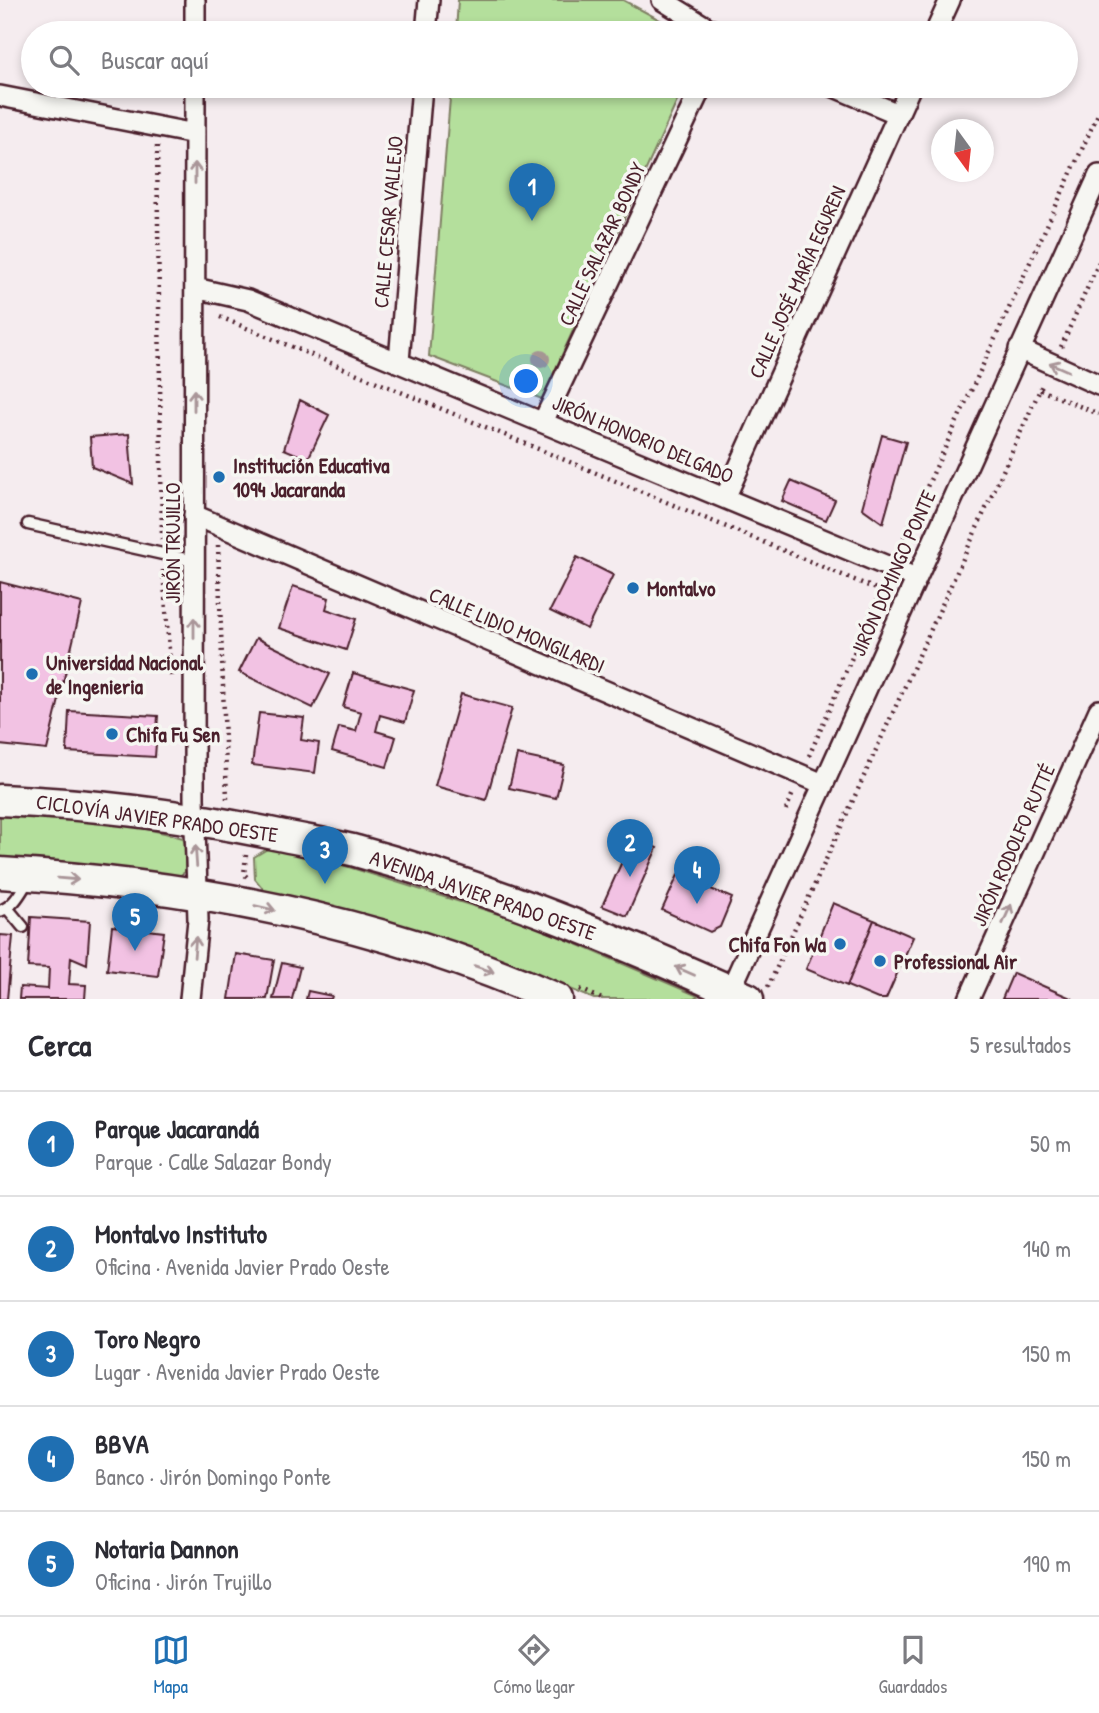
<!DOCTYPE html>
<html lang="es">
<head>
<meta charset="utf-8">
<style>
	:root { --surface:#fff; --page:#f2f2f3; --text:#2b2b33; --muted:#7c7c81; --line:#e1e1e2; --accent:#1f6fb2 }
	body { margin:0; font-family:"Patrick Hand",sans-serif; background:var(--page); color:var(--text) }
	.compass { position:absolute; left:931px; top:119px; width:63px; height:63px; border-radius:50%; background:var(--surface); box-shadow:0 4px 10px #0003; rotate:165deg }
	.you { position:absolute; left:527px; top:382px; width:24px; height:24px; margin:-18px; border:5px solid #fff; border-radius:50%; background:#1a73e8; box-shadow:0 0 0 10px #1a73e833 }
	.badge { display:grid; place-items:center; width:46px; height:46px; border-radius:50%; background:var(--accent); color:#fff; font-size:23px; font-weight:700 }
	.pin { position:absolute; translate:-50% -58px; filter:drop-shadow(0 2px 4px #0008) }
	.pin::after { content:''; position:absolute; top:37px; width:24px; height:21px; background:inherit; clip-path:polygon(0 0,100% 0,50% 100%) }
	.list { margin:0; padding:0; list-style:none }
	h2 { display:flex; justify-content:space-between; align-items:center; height:91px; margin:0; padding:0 28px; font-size:30px }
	h2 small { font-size:23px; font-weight:400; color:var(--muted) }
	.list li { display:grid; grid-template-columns:46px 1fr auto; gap:21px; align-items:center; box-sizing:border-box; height:105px; padding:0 28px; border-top:2px solid var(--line) }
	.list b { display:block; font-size:26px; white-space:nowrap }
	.list p { margin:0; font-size:23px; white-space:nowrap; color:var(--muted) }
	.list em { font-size:23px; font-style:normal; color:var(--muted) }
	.icon { flex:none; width:38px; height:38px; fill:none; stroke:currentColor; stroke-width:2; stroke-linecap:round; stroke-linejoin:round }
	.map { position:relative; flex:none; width:1099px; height:999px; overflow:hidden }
	.search { position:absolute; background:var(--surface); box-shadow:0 4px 10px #0003; left:21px; right:21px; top:21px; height:77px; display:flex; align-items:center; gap:18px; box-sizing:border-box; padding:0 24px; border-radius:38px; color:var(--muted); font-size:26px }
	.sheet { height:616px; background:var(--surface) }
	nav { display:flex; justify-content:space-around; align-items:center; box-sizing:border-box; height:98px; border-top:2px solid var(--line); background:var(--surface); font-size:19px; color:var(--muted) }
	nav a { display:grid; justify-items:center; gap:4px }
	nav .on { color:var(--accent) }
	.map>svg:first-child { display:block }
	.green { fill:#b4df9c; stroke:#7f7f64; stroke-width:2 }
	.building { fill:#f2c2e3; stroke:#4a1f2b; stroke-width:2 }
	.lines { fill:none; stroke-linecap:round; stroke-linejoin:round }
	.service-casing { stroke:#4a1f2b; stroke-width:15 }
	.minor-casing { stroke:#4a1f2b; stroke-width:24 }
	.primary-casing { stroke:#4a1f2b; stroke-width:35 }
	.path { stroke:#4a1f2b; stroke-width:4.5; stroke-dasharray:2 5; stroke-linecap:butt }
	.service { stroke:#f6f6f2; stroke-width:10 }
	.minor { stroke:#f6f6f2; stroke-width:19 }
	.primary { stroke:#f6f6f2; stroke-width:30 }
	.tree { fill:#a59693 }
	.oneway { stroke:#a99598 }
	.poi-dot { fill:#1f6fb2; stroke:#f6f6f2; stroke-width:2.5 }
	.labels { text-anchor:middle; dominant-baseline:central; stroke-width:7; stroke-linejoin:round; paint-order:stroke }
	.street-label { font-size:21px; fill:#4a1f2b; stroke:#f6f6f2 }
	.poi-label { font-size:21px; font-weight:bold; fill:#4a1f2b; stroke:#f6f6f2; text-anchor:start }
</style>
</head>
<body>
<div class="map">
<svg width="1099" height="999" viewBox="0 0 1099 999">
	<rect width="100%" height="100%" fill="#f5ecef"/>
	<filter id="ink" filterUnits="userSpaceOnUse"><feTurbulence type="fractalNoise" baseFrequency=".0143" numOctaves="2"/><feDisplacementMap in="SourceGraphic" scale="14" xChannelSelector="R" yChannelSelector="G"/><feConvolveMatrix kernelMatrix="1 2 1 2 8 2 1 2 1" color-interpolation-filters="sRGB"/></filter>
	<g filter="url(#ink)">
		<path class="green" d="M458,0H623L684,33H456Z
			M451,86H684L542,399L429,356Z
			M0,813C62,817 123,820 183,838L186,847L185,872L172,880L0,863Z
			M269,848L336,863L530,924L698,996L694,999H594L549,980L268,895L255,879L254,857Z"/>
		<path class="building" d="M300,400L329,415L308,459L284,449Z
			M129,434L133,484L92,467L90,437Z
			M882,435L906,442L883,523L862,508Z
			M791,481L835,500L826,520L782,501Z
			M577,557L613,575L587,629L550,611Z
			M0,582L82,603L47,750L0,745Z
			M293,586L329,598L326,609L356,619L346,650L279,628Z
			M256,638L330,674L313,708L239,672Z
			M353,673L414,690L405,722L380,715L376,731L396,737L387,767L332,751L339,727L356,731L361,712L343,707Z
			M461,694L512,708L486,800L435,786Z
			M69,711L158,716L155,757L67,752Z
			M259,713L304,718L301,740L319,743L315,773L252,765Z
			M517,755L564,765L556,798L509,788Z
			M633,837L657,848L627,916L602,906Z
			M678,875L732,898L720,927L710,932L662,910Z
			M833,903L874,920L847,986L806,969Z
			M31,917L90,921L87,964L71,957L69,984L86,985L85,999H19L20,987L48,989L49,968L28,967Z
			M874,920L913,937L886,999H878L847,986Z
			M112,926L164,932L158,976L107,970Z
			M0,935L13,936L7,999H0Z
			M236,954L274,960L267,999H229Z
			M282,963L300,967L292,999H273Z
			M1013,973L1073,999H1002Z
			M308,991L332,996L331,999H306Z"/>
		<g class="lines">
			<defs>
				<path id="service" d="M28,524L194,561
					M8,909L23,927
					M0,911C15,906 21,891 29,879"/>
				<path id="minor" d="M662,0L716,33
					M195,33V0
					M426,33L429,0
					M935,33L950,0
					M832,86L898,114
					M0,96L195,134
					M195,288L248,300L916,578
					M1019,349L1099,385
					M399,361L422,86
					M543,422L702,86
					M725,498L911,86
					M194,515L823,784
					M730,991L1099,175
					M190,999L198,920L194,798L195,86
					M969,999L1099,710"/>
				<path id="primary" d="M0,800C96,804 190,816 284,836C308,841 332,845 356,851C491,888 621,941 748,999
					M0,873C190,884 382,921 557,999"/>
			</defs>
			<use href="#service" class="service-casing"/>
			<use href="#minor" class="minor-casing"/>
			<use href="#primary" class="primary-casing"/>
			<path class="path" d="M157,146L162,540
				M220,317L881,591
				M1061,347L1099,262
				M1040,390L1099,414
				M218,545L227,799
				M898,550L1099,112
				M163,570L171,676
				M809,756L884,584
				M786,810L793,793
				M246,855L244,874L247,877
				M768,987L1043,383
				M580,989L602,999"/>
			<use href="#service" class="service"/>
			<use href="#minor" class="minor"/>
			<use href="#primary" class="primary"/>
		</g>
		<circle class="tree" cx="541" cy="359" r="9"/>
		<defs><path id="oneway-shaft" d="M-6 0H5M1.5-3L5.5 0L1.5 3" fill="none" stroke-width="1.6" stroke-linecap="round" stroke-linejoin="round" transform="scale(1.75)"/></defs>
		<g class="oneway">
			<use href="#oneway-shaft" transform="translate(195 173) rotate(-90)"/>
			<use href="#oneway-shaft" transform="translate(1059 367) rotate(-156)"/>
			<use href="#oneway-shaft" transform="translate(194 400) rotate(-90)"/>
			<use href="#oneway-shaft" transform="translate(194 628) rotate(-90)"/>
			<use href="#oneway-shaft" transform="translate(196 856) rotate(-94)"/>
			<use href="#oneway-shaft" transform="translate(68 879) rotate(5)"/>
			<use href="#oneway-shaft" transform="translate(265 908) rotate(13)"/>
			<use href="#oneway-shaft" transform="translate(1007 914) rotate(-66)"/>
			<use href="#oneway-shaft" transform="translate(195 947) rotate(-85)"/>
			<use href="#oneway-shaft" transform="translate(484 969) rotate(19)"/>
			<use href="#oneway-shaft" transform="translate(685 971) rotate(-156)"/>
		</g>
	</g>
	<g class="poi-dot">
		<circle cx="219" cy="477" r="7"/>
		<circle cx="633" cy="588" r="7"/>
		<circle cx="32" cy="674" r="7"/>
		<circle cx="112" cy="734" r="7"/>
		<circle cx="840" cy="944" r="7"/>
		<circle cx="880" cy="961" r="7"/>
	</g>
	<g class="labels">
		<g class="street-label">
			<text transform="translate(388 222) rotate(-85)">CALLE CESAR VALLEJO</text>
			<text transform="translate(602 244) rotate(-65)">CALLE SALAZAR BONDY</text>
			<text transform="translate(797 282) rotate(-66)">CALLE JOSÉ MARÍA EGUREN</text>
			<text transform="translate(643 439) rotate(23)">JIRÓN HONORIO DELGADO</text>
			<text transform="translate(172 543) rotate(-90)">JIRÓN TRUJILLO</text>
			<text transform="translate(893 573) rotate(-66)">JIRÓN DOMINGO PONTE</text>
			<text transform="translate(517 630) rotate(23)">CALLE LIDIO MONGILARDI</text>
			<text transform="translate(157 818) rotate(8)">CICLOVÍA JAVIER PRADO OESTE</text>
			<text transform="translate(1013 845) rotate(-66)">JIRÓN RODOLFO RUTTÉ</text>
			<text transform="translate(483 895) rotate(19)">AVENIDA JAVIER PRADO OESTE</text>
		</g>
		<g class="poi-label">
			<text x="233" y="465">Institución Educativa<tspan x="233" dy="24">1094 Jacaranda</tspan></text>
			<text x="647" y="588">Montalvo</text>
			<text x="46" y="662">Universidad Nacional<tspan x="46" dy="24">de Ingenieria</tspan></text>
			<text x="126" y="734">Chifa Fu Sen</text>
			<text x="826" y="944" text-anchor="end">Chifa Fon Wa</text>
			<text x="894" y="961">Professional Air</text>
		</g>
	</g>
</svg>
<svg class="compass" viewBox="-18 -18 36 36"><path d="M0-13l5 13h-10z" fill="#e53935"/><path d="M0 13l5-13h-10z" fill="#7c7c81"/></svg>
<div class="you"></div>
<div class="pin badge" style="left:532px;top:221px">1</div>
<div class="pin badge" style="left:630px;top:877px">2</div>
<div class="pin badge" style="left:325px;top:884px">3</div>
<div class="pin badge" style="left:697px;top:904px">4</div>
<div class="pin badge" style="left:135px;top:951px">5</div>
<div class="search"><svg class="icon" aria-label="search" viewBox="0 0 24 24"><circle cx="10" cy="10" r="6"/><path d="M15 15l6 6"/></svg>Buscar aquí</div>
</div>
<section class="sheet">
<h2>Cerca<small>5 resultados</small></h2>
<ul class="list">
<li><span class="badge">1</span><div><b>Parque Jacarandá</b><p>Parque · Calle Salazar Bondy</p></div><em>50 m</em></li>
<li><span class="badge">2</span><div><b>Montalvo Instituto</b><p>Oficina · Avenida Javier Prado Oeste</p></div><em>140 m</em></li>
<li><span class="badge">3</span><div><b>Toro Negro</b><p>Lugar · Avenida Javier Prado Oeste</p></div><em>150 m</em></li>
<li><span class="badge">4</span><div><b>BBVA</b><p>Banco · Jirón Domingo Ponte</p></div><em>150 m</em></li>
<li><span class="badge">5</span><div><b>Notaria Dannon</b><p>Oficina · Jirón Trujillo</p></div><em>190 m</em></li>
</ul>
</section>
<nav>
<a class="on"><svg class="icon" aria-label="map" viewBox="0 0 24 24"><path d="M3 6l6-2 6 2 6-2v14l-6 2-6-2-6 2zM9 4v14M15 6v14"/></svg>Mapa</a>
<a><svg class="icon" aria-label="directions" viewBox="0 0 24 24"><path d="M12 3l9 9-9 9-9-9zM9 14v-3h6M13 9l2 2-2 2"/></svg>Cómo llegar</a>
<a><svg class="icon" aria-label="saved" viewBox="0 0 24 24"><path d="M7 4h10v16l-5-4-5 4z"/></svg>Guardados</a>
</nav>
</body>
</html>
